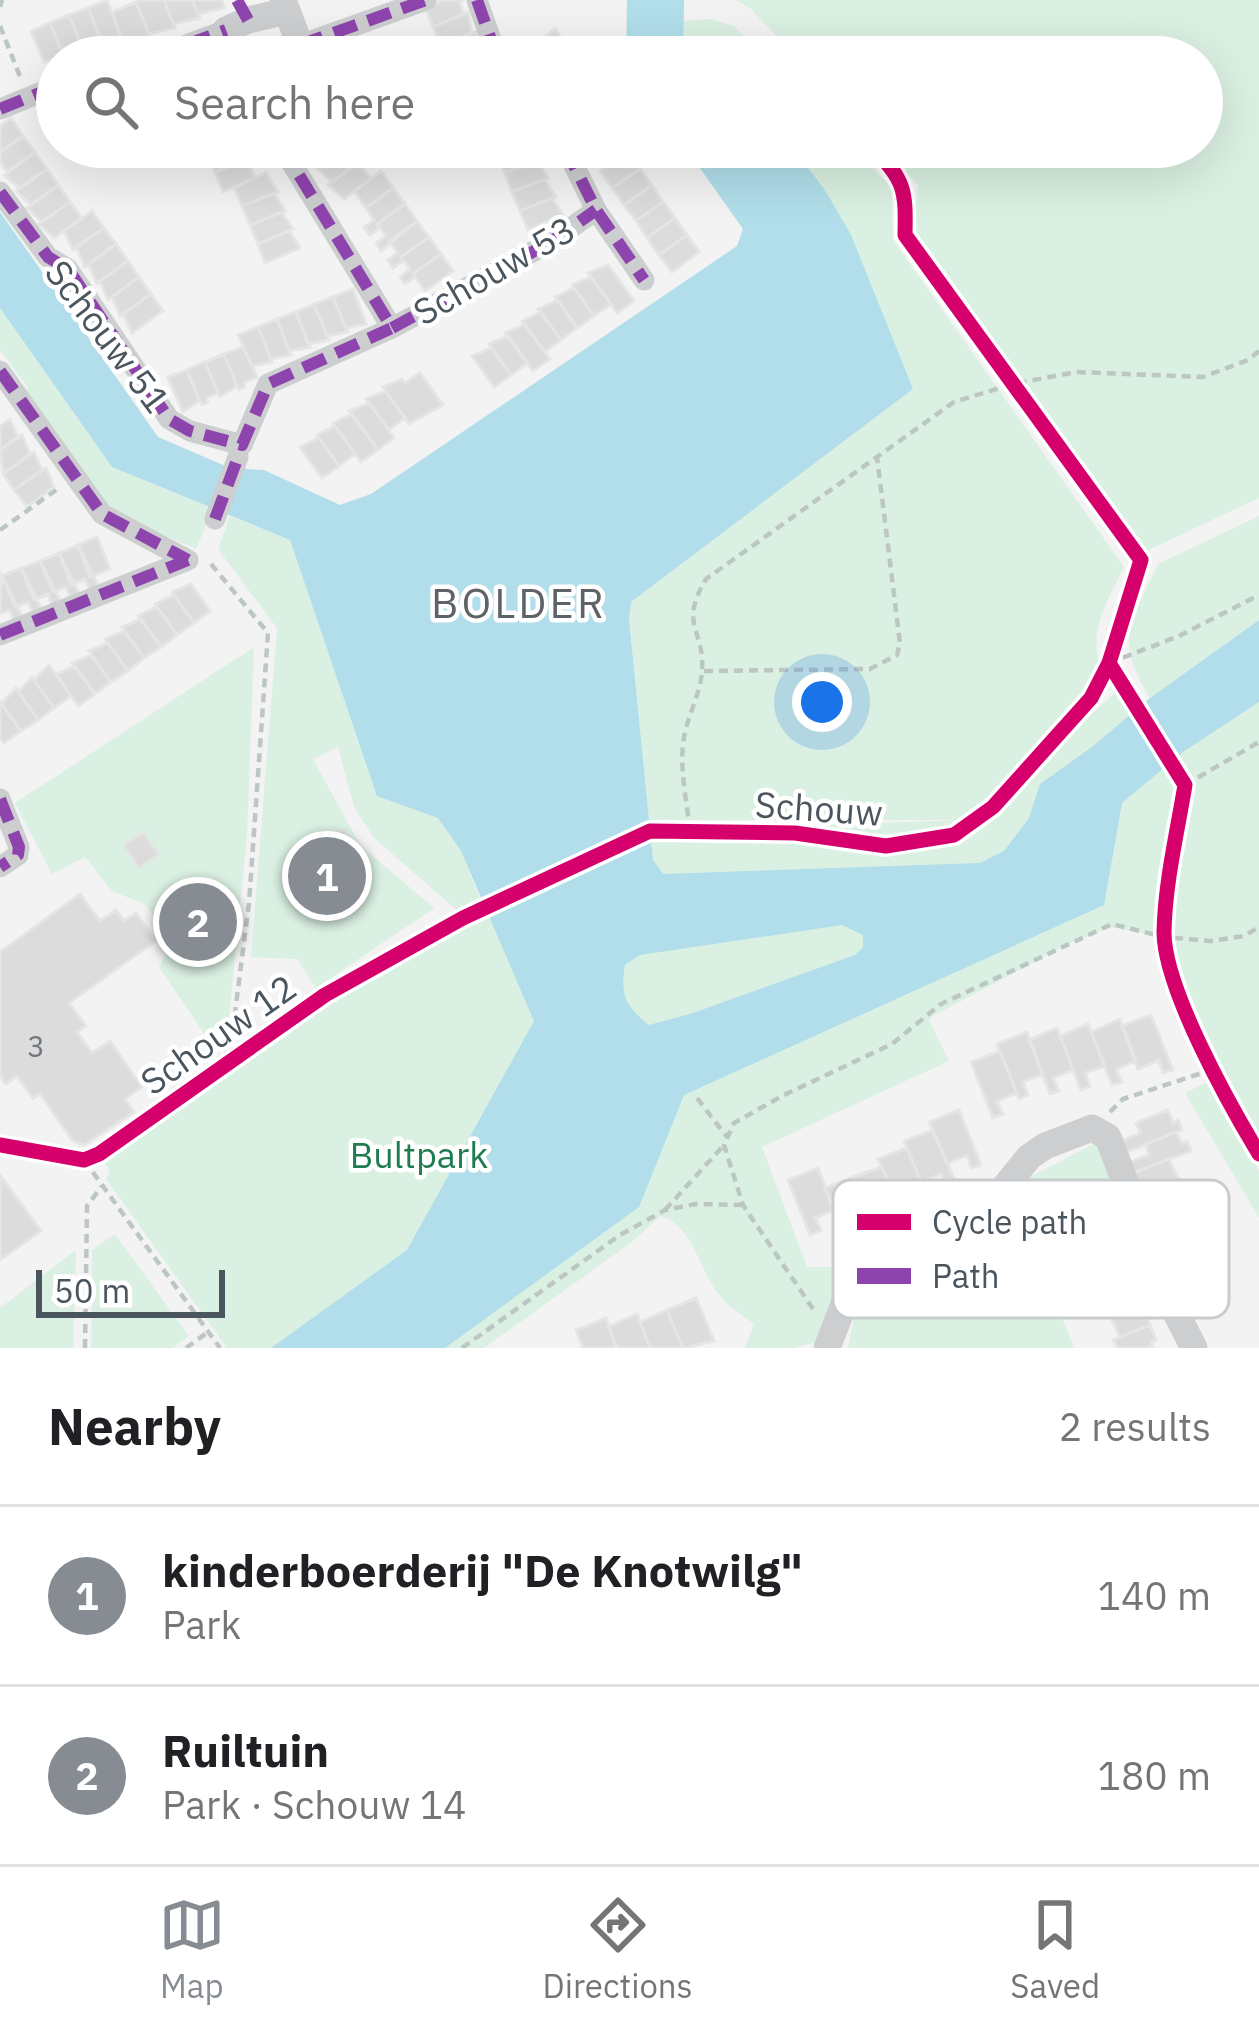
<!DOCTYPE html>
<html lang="en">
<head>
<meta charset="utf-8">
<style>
	:root { --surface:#fff; --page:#f2f2f2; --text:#202124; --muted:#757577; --line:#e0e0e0; --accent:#868c92 }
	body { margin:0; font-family:"IBM Plex Sans",sans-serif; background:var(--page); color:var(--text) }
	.scale { position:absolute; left:36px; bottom:30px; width:189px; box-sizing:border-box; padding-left:12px; border:6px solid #4b555e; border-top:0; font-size:33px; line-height:42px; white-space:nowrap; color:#4b555e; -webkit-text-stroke:9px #fff; paint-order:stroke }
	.you { position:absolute; left:822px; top:702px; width:42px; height:42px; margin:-30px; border:9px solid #fff; border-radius:50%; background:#1a73e8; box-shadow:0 0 0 18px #1a73e833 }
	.badge { display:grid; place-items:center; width:78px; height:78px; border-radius:50%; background:var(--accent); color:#fff; font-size:39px; font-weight:700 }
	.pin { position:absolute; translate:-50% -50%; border:6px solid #fff; box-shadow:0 3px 12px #0006 }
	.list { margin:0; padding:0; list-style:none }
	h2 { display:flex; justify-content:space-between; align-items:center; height:156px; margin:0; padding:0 48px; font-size:51px }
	h2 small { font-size:39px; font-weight:400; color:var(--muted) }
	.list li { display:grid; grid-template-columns:78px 1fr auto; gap:36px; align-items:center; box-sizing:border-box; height:180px; padding:0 48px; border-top:3px solid var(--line) }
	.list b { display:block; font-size:45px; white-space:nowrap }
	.list p { margin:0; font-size:39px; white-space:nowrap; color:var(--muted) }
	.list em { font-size:39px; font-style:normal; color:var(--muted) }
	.icon { flex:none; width:66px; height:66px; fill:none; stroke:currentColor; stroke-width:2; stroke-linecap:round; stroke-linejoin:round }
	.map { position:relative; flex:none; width:1259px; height:1348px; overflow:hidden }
	.search { position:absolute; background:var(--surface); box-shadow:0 12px 48px #0002; left:36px; right:36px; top:36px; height:132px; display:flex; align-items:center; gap:30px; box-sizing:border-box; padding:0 42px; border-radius:66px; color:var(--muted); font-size:45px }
	.sheet { height:516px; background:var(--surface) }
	nav { display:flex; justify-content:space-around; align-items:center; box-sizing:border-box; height:168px; border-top:3px solid var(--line); background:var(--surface); font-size:33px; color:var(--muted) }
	nav a { display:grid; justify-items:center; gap:6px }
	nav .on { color:var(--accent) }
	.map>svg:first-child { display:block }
	.green { fill:#daf0e2 }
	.water { fill:#b1deea; fill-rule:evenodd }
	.building { fill:#dcdcdd; stroke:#e4e5e5; stroke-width:3 }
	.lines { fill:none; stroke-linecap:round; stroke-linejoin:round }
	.path { stroke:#bcc6c3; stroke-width:4.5; stroke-dasharray:9 6; stroke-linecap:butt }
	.pedestrian { stroke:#cdced0; stroke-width:21 }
	.minor { stroke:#cdced0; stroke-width:27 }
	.quiet { stroke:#8e44ad; stroke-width:12; stroke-dasharray:24 12; stroke-linecap:butt }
	.cycleway-casing { stroke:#fff; stroke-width:22 }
	.cycleway { stroke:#d6006c; stroke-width:15 }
	.labels { text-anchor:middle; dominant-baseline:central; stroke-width:9; stroke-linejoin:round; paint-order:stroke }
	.number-label { font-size:30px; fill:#70787e }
	.street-label { font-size:36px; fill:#4b555e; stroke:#fff }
	.park-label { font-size:36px; fill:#1f7c4e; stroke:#fff }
	.quarter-label { font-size:42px; letter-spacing:3px; fill:#5f6266; stroke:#fff }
	.key { fill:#fff; stroke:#c9cccf; stroke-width:3 }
	.key-label { font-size:33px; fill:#4b555e }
</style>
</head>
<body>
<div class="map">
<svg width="1259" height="1348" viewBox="0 0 1259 1348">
	<rect width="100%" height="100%" fill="#f3f3f3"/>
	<path class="green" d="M736,0H1259V498L1142,553L913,232L918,185L882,147H1202V57H796L750,8Z
		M710,19L734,26L764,57H683V21Z
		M792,147H852L892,188L893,240L1124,567C1108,600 1086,634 1102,669L970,819H976L1116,692L1183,752L1259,702V1139L1214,1069L1153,935L1110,927L1068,944L933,1016L929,1020L949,1061L762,1147L807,1267H856L839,1277L823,1340L794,1348H745L754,1324C740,1314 727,1306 717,1292C698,1267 693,1225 660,1216L632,1242L484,1348H227L106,1179L110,1171L99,1154L325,995L463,918L650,831L965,820H649L629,617L631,602L913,389L825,190Z
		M0,308L112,467L213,509L196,549L113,513L22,393L28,388L0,350Z
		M230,516L290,540L377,795L438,818L461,851L481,901L458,911L374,838L354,807L338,747L313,759L360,845L434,908L316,988L297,959L251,957L277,628L218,549Z
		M1259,516V620L1150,698C1113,637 1131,623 1158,564Z
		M254,647L247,836L227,1037L214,1048L159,967L173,940L144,904L112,891L85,857L52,874L15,803Z
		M1208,1082L1259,1171V1218L1185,1093Z
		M1101,1140L1132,1208L1089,1228L1099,1258L1049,1285L1074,1348H848L858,1296L1006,1207L1019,1183Z
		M115,1234L189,1336L173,1348H91L92,1250Z
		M76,1250L73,1348H0V1308Z"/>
	<path class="water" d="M627,0H684L683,57H626Z
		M685,147H792L825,190L851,235L913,389L631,602L629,618L653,860L663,874L980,863L1004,851L1029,818L1040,784L1092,747L1150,698L1259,620V702L1183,752L1122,803L1104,905L684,1095L639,1207L445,1348H271L407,1250L534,1021L461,851L438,818L377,796L290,540L112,467L0,308V212L158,437L230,468L264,470L340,505L371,494L737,246L743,229ZM842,925L863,935V947L855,955L693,1013L649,1025C625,1006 620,995 625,965L640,955Z"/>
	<path class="building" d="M107,0L121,36L101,39L88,8Z
		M141,0H164L175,28L149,34L136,2Z
		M164,0H192L200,18L173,24Z
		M192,0H222L224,8L198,14Z
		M443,0H463L460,3L464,14L433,27L425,7Z
		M136,2L150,37L123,44L112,12Z
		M88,8L102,43L82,47L69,15Z
		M468,12L472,33L440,46L433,27Z
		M69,15L84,51L63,54L50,23Z
		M50,23L64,57L44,62L31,31Z
		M555,29L567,46L553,57H533L527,50Z
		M476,31L480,52L467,57H445L440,46Z
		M11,118L23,136L0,152V126Z
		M23,136L35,152L7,172L0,162V152Z
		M224,147H242L247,159L215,172L208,153Z
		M311,147H346L320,165L305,152Z
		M346,147L359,162L332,182L317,168Z
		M515,147H531L541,159L505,173L497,154Z
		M627,151L640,169L612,188L600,171Z
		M35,152L47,169L19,188L4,175Z
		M247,159L255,178L223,192L215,172Z
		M537,160L548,178L512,192L505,173Z
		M359,162L371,179L344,199L328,185Z
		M47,169L58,185L31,205L16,191Z
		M640,169L652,185L624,205L612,188Z
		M381,171L393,188L366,208L354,191Z
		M266,173L278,192L242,206L234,187Z
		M544,179L556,197L520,211L512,192Z
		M58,185L70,202L42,222L27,208Z
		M652,185L663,202L636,221L624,205Z
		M393,188L405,204L377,224L380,228L370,235L364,227L374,220L366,208Z
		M274,193L285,211L250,225L242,206Z
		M552,198L563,215L528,230L520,211Z
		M70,202L82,218L54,238L39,224Z
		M663,202L675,218L647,238L636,221Z
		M405,204L417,221L381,251L376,243L386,236L377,224Z
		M92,211L104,228L73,250L64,231Z
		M281,212L293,229L258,244L250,225Z
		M675,218L687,235L659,255L647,238Z
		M417,221L429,237L401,257L403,261L393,268L388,260L398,253L389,241Z
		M104,228L116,244L85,267L76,247Z
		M289,231L300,248L265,263L258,244Z
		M687,235L699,252L672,272L659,255Z
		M429,237L441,254L413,274L415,277L405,284L400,277L410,269L401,257Z
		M116,244L128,261L97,283L88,264Z
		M441,254L453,271L425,291L413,274Z
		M128,261L139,277L108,300L100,281Z
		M608,265L634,301L617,313L588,273Z
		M139,277L151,294L120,316L112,297Z
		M591,277L611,304L594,316L572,285Z
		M574,288L594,316L577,328L555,297Z
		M353,289L366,324L346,328L333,297Z
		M151,294L163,311L132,333L123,314Z
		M333,297L348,332L327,336L314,304Z
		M558,300L577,328L561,340L538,309Z
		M314,304L329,340L308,344L296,312Z
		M296,312L310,347L289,351L277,319Z
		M541,312L561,340L544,352L522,321Z
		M277,319L291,355L271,359L258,327Z
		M525,324L550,359L533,371L505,333Z
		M258,327L272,362L252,366L238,335Z
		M508,336L528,363L511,375L489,344Z
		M243,347L257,377L244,383L245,387L239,390L224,354Z
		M491,348L511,375L494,387L472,356Z
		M224,354L237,386L220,397L205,362Z
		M205,362L218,393L206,398L208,402L202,405L187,370Z
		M187,370L199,401L183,412L168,377Z
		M420,373L443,405L409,424L383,387L402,379L405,383Z
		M385,391L405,418L389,430L366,399Z
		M369,403L394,438L378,450L349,411Z
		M352,414L378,450L361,462L333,423Z
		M10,419L18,437L0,450V426Z
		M335,426L355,454L339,466L317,435Z
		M22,435L30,454L3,474L0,450Z
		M319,438L339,466L322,478L300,447Z
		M34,452L42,470L14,490L3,474Z
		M46,468L54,487L27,507L14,490Z
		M97,537L110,569L90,577L78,545Z
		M78,545L99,587L90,591L85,579L71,585L59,553Z
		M59,553L80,595L71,599L66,587L53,592L40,561Z
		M40,561L61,602L52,606L48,594L34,600L21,568Z
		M21,568L42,610L33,614L28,602L15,607L2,576Z
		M2,576L23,618L14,621L10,610L0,613Z
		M191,584L210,611L194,623L172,592Z
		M174,595L194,623L177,635L155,604Z
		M157,607L177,635L161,647L138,616Z
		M141,619L161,647L144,658L122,627Z
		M124,631L144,658L128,671L105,639Z
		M108,643L128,671L111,682L89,651Z
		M91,655L111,682L95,694L72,663Z
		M49,665L71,696L54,708L34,680Z
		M75,666L95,694L78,706L56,674Z
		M32,677L54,708L38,720L18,692Z
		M16,688L38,720L21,731L1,704Z
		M0,701L21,731L4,743L0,738Z
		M344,829L352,842L325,857L318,845Z
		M143,832L159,855L139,868L123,845Z
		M80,894L100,921L116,910L124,921L136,913L156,941L69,1003L86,1026L77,1032L92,1053L110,1041L142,1087L125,1099L134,1112L84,1145L73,1141L40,1094L33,1098L17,1076L6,1084L0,1076V952Z
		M1151,1015L1173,1070L1163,1073L1159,1060L1138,1069L1122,1026Z
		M1120,1019L1136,1061L1116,1069L1122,1082L1112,1085L1091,1032Z
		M1088,1024L1105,1066L1085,1073L1090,1086L1081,1090L1060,1036Z
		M1057,1028L1073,1070L1053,1078L1059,1091L1050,1094L1029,1040Z
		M1027,1032L1043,1074L1023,1082L1028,1095L1019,1099L997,1044Z
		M1000,1051L1017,1093L997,1101L1003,1114L993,1118L971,1062Z
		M959,1110L981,1165L971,1168L967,1155L947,1164L929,1122Z
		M1168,1110L1173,1123L1178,1120L1182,1130L1125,1153L1121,1141L1141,1133L1136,1123Z
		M933,1130L956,1183L946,1187L941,1174L921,1182L904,1141Z
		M1176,1132L1182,1144L1187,1141L1191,1151L1133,1173L1130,1162L1149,1155L1145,1144Z
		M907,1148L930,1202L920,1205L916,1192L896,1200L878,1159Z
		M1169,1159L1179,1180L1142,1195L1147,1192L1145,1188L1140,1189L1133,1173Z
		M882,1167L904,1220L895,1224L890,1211L870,1219L853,1177Z
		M818,1168L834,1210L815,1218L821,1230L810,1235L788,1180Z
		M0,1175L41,1231L0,1260Z
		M853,1177L876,1231L867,1235L862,1222L841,1230L825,1188Z
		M1179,1180L1187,1201L1150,1216L1155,1213L1153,1208L1148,1211L1142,1195Z
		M696,1298L714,1341L683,1348L667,1310Z
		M1147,1302L1153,1317L1148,1319L1150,1325L1120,1337L1110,1316Z
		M667,1310L683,1348H650L640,1322Z
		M637,1314L650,1348H617L608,1327Z
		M606,1318L617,1348H583L576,1330Z
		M1150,1325L1156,1340L1151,1342L1153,1348H1118L1113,1340Z"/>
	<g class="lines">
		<path class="path" d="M0,7L2,0
			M0,26L21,79
			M0,530L59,488
			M211,564L268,633L249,903L232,1036L222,1068
			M1109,663L1179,636L1259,595
			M704,671L870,669L897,655L900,643L877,457
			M1185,785L1259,742
			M690,831C687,803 680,772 683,745C685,719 701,695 702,670C705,629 678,626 706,579L954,402L1013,384L1076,372L1203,377L1248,360L1259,351
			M697,1098L727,1137
			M1110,1112L1123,1099L1214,1069
			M84,1160L220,1348
			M665,1210L724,1145
			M813,1309L743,1205L724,1145L734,1123L784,1095L892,1044L941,1004L1112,924L1164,937L1211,941L1244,936L1259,927
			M85,1348L87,1206L102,1186
			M186,1348L208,1332
			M462,1348L620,1235L665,1210L696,1204L743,1205"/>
		<path class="pedestrian" d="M477,0L497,57
			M300,45L426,0
			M154,57L226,30
			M0,109L57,86
			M565,147L596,210L644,280
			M0,192L48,257L68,269L169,419L190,431L242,445L268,384L392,328L282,147
			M392,328L551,242L596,210
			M0,371L102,514L188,560
			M215,519L238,457
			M0,635L188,560
			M0,799L19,847L18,855L0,867
			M1136,1211L1173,1307"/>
		<path class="minor" d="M283,0L300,45L285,57
			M239,57L226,30L248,20L287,11
			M1173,1307L1194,1348
			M827,1348L854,1278L874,1259L982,1215L1029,1157L1045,1146L1092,1128L1108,1137L1136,1211"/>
		<path class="quiet" d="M237,0L248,20
			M477,0L497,57
			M300,45L426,0
			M154,57L226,30
			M0,109L57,86
			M565,147L596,210L644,280
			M0,192L48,257L68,269L169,419L190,431L242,445L268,384L392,328L282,147
			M392,328L551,242L596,210
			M0,371L102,514L188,560
			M215,519L238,457
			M0,635L188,560
			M0,799L19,847L18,855L0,867
			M1136,1211L1173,1307"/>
		<defs>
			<path id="cycleway" d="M872,147C905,180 906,190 905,235L1141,560
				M1141,560L1109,663L1185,785C1177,833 1165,883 1164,932C1164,988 1229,1104 1259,1154
				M0,1145L84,1160L99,1154L325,995L463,918L650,831L795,833L886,846L954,835L993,807L1091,698L1109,663"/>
		</defs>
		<use href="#cycleway" class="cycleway-casing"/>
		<use href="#cycleway" class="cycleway"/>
	</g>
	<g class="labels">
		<g class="number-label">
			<text x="36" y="1045">3</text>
		</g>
		<g class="street-label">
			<text transform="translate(494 270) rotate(-30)">Schouw 53</text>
			<text transform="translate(108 336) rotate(53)">Schouw 51</text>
			<text transform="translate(819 808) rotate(4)">Schouw</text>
			<text transform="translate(218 1034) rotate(-35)">Schouw 12</text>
		</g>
		<g class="park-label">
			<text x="419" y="1154">Bultpark</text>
		</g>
		<g class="quarter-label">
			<text x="519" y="602">BOLDER</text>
		</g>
	</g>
	<rect x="833" y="1180" width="396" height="138" rx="18" class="key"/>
	<rect x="857" y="1214" width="54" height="16" fill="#d6006c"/>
	<rect x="857" y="1268" width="54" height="16" fill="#8e44ad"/>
	<g class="key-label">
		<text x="932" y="1234">Cycle path</text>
		<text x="932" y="1288">Path</text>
	</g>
</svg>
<div class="scale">50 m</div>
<div class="you"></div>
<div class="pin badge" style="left:327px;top:876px">1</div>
<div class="pin badge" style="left:198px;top:922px">2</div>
<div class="search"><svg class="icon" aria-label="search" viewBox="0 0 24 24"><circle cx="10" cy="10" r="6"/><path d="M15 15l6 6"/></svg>Search here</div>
</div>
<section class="sheet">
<h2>Nearby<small>2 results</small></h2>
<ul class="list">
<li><span class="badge">1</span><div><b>kinderboerderij &quot;De Knotwilg&quot;</b><p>Park</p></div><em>140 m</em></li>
<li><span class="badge">2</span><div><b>Ruiltuin</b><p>Park · Schouw 14</p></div><em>180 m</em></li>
</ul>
</section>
<nav>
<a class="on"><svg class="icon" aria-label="map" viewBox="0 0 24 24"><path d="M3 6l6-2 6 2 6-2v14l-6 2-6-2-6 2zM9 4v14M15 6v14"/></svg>Map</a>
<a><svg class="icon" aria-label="directions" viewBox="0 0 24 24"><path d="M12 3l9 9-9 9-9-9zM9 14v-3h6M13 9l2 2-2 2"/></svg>Directions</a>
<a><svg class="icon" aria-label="saved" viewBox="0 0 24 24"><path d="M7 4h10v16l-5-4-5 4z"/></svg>Saved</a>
</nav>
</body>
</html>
